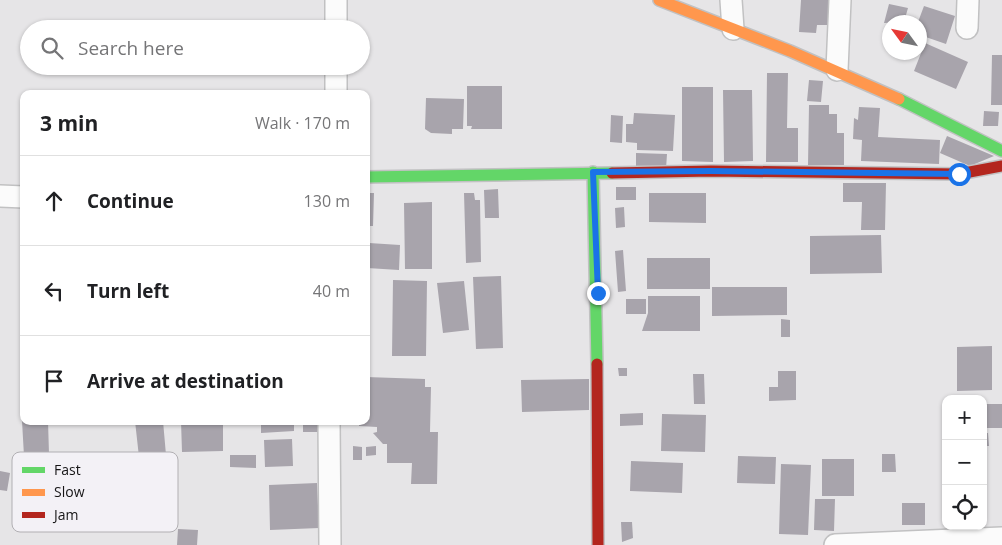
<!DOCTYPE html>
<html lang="en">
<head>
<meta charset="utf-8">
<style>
	:root { --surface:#fff; --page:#f6f6f6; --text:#202124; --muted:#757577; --line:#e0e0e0 }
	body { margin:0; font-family:"Open Sans",sans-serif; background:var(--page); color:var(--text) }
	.controls { position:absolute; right:15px; bottom:15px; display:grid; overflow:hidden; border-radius:10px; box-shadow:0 1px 4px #0004 }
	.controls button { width:45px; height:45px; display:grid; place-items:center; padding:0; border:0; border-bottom:1px solid var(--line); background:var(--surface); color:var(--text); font:25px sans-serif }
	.compass { position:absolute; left:882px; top:15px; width:45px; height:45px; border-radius:50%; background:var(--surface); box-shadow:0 1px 4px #0004; rotate:303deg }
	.stop { position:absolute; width:15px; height:15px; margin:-11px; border:4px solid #1a73e8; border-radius:50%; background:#fff }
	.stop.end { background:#1a73e8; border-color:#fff; box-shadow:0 1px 5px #0008 }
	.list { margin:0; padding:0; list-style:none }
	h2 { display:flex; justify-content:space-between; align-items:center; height:65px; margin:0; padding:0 20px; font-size:21px }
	h2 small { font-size:16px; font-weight:400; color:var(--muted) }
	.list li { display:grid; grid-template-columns:32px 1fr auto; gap:15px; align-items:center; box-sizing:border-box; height:90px; padding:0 20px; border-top:1px solid var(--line) }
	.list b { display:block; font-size:19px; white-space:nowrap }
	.list em { font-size:16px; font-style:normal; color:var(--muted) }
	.icon { flex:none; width:28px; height:28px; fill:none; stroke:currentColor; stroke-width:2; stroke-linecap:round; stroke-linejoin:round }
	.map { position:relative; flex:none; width:1002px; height:545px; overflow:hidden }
	.search { position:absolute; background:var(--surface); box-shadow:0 1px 4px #0004; left:20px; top:20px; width:350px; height:55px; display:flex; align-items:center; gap:12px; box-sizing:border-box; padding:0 18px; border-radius:28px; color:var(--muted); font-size:19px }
	.panel { position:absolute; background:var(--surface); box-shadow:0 1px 4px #0004; left:20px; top:90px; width:350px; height:335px; border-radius:10px }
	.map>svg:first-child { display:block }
	.building { fill:#a8a4ac }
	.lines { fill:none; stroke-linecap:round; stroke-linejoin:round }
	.street-casing { stroke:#c1c1c2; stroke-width:24 }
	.fast-casing { stroke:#c1c1c2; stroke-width:14 }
	.slow-casing { stroke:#c1c1c2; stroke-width:14 }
	.jam-casing { stroke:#c1c1c2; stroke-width:14 }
	.street { stroke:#fbfbfb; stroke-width:21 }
	.fast { stroke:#63d668; stroke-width:11 }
	.slow { stroke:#ff974d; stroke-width:11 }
	.jam { stroke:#b3261e; stroke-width:11 }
	.route { stroke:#1a73e8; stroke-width:6 }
	.key { fill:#f3f1f6; stroke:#b1afb3; stroke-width:1 }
	.key-label { font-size:14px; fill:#161516 }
</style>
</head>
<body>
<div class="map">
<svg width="1002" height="545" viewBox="0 0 1002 545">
	<rect width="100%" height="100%" fill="#e6e5e7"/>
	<path class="building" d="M801,0H829L828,25H817L816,33L799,32Z
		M889,4L908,8L904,22L884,23Z
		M924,6L955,16L946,44L920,35L918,22Z
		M925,43L968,62L956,89L914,71Z
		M992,55H1002V105H991Z
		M767,73H788L787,128H798V162H766Z
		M809,80L823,81L821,102L807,101Z
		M467,86H502V129H471L472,126H467Z
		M682,87H713V162L682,161Z
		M723,90H752L753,161L724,162Z
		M426,98L464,99L463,129H452V134L431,133L425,129Z
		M809,105H829V114H837V133H844V165H808Z
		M859,107L880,108L878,137L940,140L939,164L861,161L862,140L853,139L854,118L858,120Z
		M984,111L999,112L998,126H983Z
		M634,113L675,115L673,151L637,150V143L626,142V124H633Z
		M611,115L623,116L622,143L610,142Z
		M947,136L994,156L970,166L940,153Z
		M636,153L667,154L666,169L636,168Z
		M843,183H886L885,230H861L862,202H843Z
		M616,187H636V200H616Z
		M498,189L499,218H485L484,190Z
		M366,193H374L373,226H366Z
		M464,193H474L475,200H480L481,262L466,263Z
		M649,193H706V223L649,222Z
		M432,202V269H405L404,203Z
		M624,207L625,227L616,228L615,208Z
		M881,235L882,273L810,274V236Z
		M369,243L400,245L399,270L367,268Z
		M623,250L626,291L618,292L615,251Z
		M647,258H710V289H647Z
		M501,276L503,348L476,349L473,277Z
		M393,280L427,281L426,356H392Z
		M464,281L469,330L443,333L437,283Z
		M712,287H787V315L712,316Z
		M648,296H700V331H642L648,313Z
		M626,299H646V314H626Z
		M781,319L790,320V337H781Z
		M992,346V390L957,391V347Z
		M618,368H627V376H619Z
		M778,371H796V400L769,401V387H778Z
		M693,374H704L705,404H694Z
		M366,377L425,379V387H431L430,432H438L437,484H411L412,463H387V444H383L373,433L377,432V427L359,426V421H366Z
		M589,379V410L522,412L521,380Z
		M983,404H1002V428H983Z
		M643,413V425L620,426V414Z
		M662,414L706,415L705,452L661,451Z
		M22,421H48L49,454L24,456Z
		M135,421H163L166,455L139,457Z
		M181,421H223V451L182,452Z
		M261,421H294V431L261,433Z
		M303,421H322V432H303Z
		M983,433H988L989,446H983Z
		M292,439L293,466L265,467L264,440Z
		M353,446L362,447V460H353Z
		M376,446V455L366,456V447Z
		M882,454H895L896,472H882Z
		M230,455H256V468L230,467Z
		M738,456L776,457L775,484L737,483Z
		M822,459H854V496H822Z
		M631,461L683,463L682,493L630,491Z
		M781,464L811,465L808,535L779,534Z
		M0,471L10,473L7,491L0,490Z
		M317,483L319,528L270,530L269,485Z
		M815,499H835L834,531L814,530Z
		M902,503H925V525H902Z
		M621,522H632L633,538L622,542Z
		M178,529L198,530L197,545H177Z"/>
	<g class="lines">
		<defs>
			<path id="street" d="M731,0L733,29
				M967,28L968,0
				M336,29V0
				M837,70L840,0
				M336,94V66
				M0,196L24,197
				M329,421L330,545
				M835,545L1002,538"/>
			<path id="fast" d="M899,99L1002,151
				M593,172L597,364
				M366,177L612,173"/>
			<path id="slow" d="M659,0L790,51L899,99"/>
			<path id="jam" d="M612,173L711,171L959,174L1002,166
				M597,364L598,545"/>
		</defs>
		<use href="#street" class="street-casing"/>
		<use href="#fast" class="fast-casing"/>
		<use href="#slow" class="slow-casing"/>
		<use href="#jam" class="jam-casing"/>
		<use href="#street" class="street"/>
		<use href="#fast" class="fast"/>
		<use href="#slow" class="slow"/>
		<use href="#jam" class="jam"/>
	</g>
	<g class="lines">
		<path class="route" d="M598,293L593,172L711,171L959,174"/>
	</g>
	<rect x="12" y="452" width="166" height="80" rx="8" class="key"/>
	<rect x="22" y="467" width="23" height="6" fill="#63d668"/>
	<rect x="22" y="489" width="23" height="7" fill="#ff974d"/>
	<rect x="22" y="512" width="23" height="6" fill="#b3261e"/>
	<g class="key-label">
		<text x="54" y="475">Fast</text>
		<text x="54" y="497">Slow</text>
		<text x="54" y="520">Jam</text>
	</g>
</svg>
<div class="controls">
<button>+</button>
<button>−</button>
<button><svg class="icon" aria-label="locate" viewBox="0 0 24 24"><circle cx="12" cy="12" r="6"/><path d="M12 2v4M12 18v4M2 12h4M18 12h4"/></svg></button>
</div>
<svg class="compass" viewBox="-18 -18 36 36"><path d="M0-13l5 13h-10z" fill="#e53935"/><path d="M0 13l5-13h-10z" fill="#757577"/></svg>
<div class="stop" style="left:959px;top:174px"></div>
<div class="stop end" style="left:598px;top:293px"></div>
<div class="search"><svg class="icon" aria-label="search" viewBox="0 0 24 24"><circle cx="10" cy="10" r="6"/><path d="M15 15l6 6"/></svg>Search here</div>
<section class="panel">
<h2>3 min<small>Walk · 170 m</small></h2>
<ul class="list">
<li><svg class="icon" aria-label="ahead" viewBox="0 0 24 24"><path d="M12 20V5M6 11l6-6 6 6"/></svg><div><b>Continue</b></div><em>130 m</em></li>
<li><svg class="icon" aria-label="left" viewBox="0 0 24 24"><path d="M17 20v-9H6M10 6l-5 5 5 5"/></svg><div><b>Turn left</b></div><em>40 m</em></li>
<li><svg class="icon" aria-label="arrive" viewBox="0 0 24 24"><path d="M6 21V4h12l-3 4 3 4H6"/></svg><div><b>Arrive at destination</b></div></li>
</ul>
</section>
</div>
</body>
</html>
